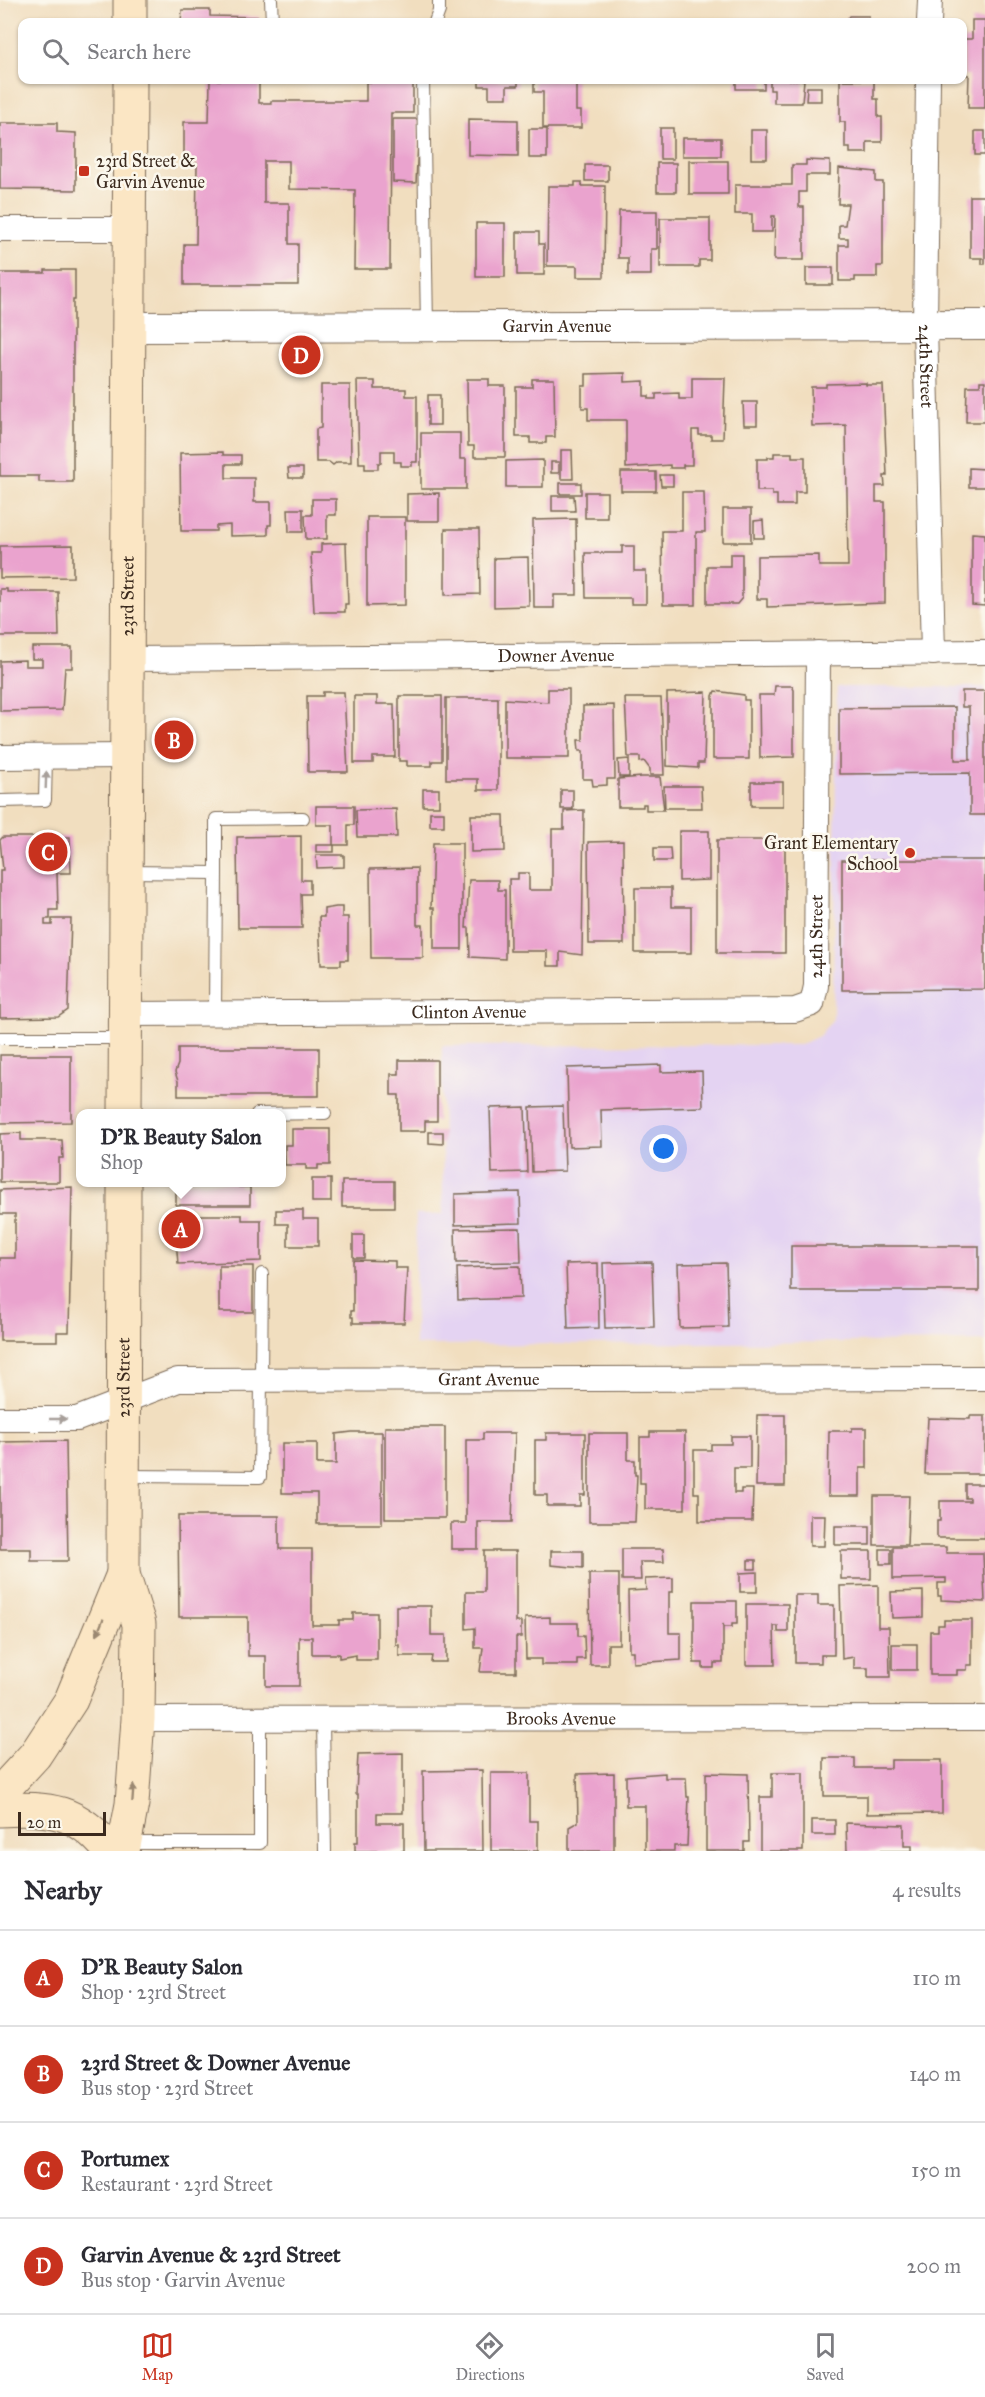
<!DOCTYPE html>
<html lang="en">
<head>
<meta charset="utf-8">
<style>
	:root { --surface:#fff; --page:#f7f7f7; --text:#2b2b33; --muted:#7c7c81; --line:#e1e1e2; --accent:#c8321e }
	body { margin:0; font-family:"IM FELL Great Primer",serif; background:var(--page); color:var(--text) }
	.scale { position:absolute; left:18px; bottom:15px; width:88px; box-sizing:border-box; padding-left:6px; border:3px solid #3b2a1e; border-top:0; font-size:16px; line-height:21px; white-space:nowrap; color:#3b2a1e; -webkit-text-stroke:4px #fbf7ec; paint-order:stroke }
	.you { position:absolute; left:664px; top:1149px; width:21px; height:21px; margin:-15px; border:4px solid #fff; border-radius:50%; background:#1a73e8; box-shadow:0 0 0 9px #1a73e833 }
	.badge { display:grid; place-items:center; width:39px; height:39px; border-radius:50%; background:var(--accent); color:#fff; font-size:20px; font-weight:700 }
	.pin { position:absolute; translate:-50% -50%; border:3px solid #fff; box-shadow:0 2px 6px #0006 }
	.popup { position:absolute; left:76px; top:1109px; width:210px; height:78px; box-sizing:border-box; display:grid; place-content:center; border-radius:12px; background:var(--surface); filter:drop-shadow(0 2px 4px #0005); font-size:20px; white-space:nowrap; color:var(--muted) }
	.popup b { font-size:22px; color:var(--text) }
	.popup::after { content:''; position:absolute; left:50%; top:100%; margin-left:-12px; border:12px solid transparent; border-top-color:var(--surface) }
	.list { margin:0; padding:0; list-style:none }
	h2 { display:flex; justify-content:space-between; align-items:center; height:78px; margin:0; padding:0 24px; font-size:26px }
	h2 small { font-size:20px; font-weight:400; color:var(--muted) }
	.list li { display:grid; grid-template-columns:39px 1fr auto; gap:18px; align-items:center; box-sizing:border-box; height:96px; padding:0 24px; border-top:2px solid var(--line) }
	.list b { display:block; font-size:22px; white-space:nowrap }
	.list p { margin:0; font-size:20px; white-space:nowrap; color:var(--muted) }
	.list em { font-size:20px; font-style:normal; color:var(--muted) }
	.icon { flex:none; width:33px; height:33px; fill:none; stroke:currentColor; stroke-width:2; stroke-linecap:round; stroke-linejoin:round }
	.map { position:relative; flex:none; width:985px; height:1851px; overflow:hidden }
	.search { position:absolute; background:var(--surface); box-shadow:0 2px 4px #0004; left:18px; right:18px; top:18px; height:66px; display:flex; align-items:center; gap:15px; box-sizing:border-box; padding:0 21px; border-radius:12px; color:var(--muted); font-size:22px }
	.sheet { height:462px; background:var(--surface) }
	nav { display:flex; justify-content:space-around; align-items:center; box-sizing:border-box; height:84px; border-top:2px solid var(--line); background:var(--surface); font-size:16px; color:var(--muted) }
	nav a { display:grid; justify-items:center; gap:3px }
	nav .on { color:var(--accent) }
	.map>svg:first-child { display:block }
	.built { fill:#e4d3f2 }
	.building { fill:#eaa3ce }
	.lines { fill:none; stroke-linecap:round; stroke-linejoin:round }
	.service-casing { stroke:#7b6956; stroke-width:14 }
	.minor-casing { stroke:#7b6956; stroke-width:26 }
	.tertiary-casing { stroke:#7b6956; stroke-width:32 }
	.secondary-casing { stroke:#7b6956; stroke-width:35 }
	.service { stroke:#fff; stroke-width:12 }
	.minor { stroke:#fff; stroke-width:24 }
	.tertiary { stroke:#fff; stroke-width:30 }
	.secondary { stroke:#fbe6c4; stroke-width:33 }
	.oneway { fill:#a79f9a }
	.oneway2 { fill:#9b8871 }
	.poi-dot { fill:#c8321e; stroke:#fbf7ec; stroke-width:2 }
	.labels { text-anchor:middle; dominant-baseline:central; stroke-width:5; stroke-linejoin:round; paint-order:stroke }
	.poi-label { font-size:18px; fill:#3b2a1e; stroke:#fbf7ec; text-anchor:start }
	.street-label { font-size:18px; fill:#3b2a1e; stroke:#fbf7ec }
</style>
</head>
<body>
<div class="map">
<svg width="985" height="1851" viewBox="0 0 985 1851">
	<rect width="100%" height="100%" fill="#fbf7ec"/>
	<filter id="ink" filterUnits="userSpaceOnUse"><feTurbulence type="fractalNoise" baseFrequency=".0167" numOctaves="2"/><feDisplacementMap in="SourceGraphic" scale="12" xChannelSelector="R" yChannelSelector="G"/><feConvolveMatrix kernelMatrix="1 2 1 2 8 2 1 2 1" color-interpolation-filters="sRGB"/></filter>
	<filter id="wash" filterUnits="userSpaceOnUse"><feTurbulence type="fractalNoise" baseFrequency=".008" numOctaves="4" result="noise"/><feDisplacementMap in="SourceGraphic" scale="24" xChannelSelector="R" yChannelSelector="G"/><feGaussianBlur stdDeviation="1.35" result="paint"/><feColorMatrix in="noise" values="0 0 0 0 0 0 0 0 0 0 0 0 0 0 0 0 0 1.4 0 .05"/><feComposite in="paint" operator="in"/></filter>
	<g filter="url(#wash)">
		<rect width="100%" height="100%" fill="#f1debf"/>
		<path class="built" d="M837,687H985V1341L415,1345L416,1214H443L442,1046L800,1045L819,1036L833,1019Z"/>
		<g id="blocks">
			<path class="building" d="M182,10H210V16L259,17V22H181Z
				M849,16H869V22H845Z
				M972,20H985V108H968L969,75H964V39H972Z
				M210,80H259V103H271V101H366V82H413V113H391L390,269H354L355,190L289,189V161H264V203H289V244H298V285H184V244H196L197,163H184V122H209Z
				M479,80H518V86H507V98H489V86H479Z
				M534,80H576V111H581V128H543V92H534Z
				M736,80H764V89H736Z
				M770,80H804L802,103H774V90H770Z
				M840,80H874V99H878V117H882V142H867V153H850V148H845V122H840Z
				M807,87H821V101H806Z
				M393,119H419L416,183L393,182Z
				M468,119L518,120V156L468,155Z
				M0,123H57V132L76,133V190L0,189Z
				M660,128H673V159H660Z
				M529,129H547V158H529Z
				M751,130H767V159H751Z
				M975,131H985V155H975Z
				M682,138H721V156H682Z
				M806,160L830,161V175H806V192H799V207H804V260H774L775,216H772V232H752V214H735V185H792V165H806Z
				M689,161H728V194H689Z
				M657,163H676V192H657Z
				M585,165H608V181H585Z
				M839,168L876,172V182H883V266H877V277H855V281H839V245H848V238H839V225H845L848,204H838Z
				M575,182H582V186H605L604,277H577V266H547L548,186H575Z
				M970,196H985V264H982V258H970Z
				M619,211H657V249H651V275H628V258H618Z
				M660,218H710V260H699V267H660Z
				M476,223H505V277H476Z
				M517,232H539V244H544V275H517Z
				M806,268H833V285H806Z
				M45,270H75V300H73V482H39V476H0V273H45Z
				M625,373V382L644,381V396H649V399H656V394L679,393V399H692V378H725L723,439H711V435H699V430H692V465H683V468H670V465L626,468V420H588V408H582V386H586V374Z
				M467,379H489V386H505V457H474V446H468Z
				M532,379H554L555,437H546V443H530V437H516V387H532Z
				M357,381H375V389H406V396H417V462H412V466H401V462H394V451H381V463H378V469H365V463H359Z
				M980,381H985V422H966L967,386H980Z
				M866,383V385H883L887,476H884L885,486H876V502H885V603L767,607V599H757V556L819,555V566H848L846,425L812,426L811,387H826V384Z
				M321,385H350L351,462H337L333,465L329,462H316V429L321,428Z
				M428,395H440V425H428Z
				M743,402H757V425H744Z
				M421,433H460V459H466V489H421Z
				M561,450H572L573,479H561Z
				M223,452V455H241V464H226V478H254V502H271V525H268V535L230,536V525L216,526V531H181L180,453Z
				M774,453H792V457H805V492H795V505H777V495H772V491H757V459H768V457H774Z
				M543,460V487H506V461Z
				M551,462H559V473H551Z
				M288,468H303V478H289Z
				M969,468L985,469V487H969Z
				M621,472H656V491H621Z
				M660,475H673V486H661Z
				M560,483H581V494H560Z
				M585,492H607V518H585Z
				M682,492H704L705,532H696V605H663L662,531H682Z
				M439,493V521H407V494Z
				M552,496H574L575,511H552Z
				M312,499H336V515H327V539H306L305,515H312Z
				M288,509H303V532H289Z
				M723,509H751V542H723Z
				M367,517H405V605L367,606Z
				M576,519L577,595H554V608H534L533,520Z
				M763,520L764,538H754V521Z
				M445,529H479L480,594L445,595Z
				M972,533L985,534V606L972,605Z
				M346,543L348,604H345V612H314L311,553H321V544Z
				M73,545V577L0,578V546Z
				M622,546H634V571H646V604H631V598H586L585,553H622Z
				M730,554H742V598L737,604H707V566H730Z
				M528,557L529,606L494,607V558Z
				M0,589H7V592H58L59,636H0Z
				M32,647H72V668H65L62,710L0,711V661L25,660V666H42V659H32Z
				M775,686H792L794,690V757L760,758L759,695H774Z
				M548,689H569V758H505V699L548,702Z
				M715,691L744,695V700H749V759H713V696Z
				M962,691H985V815H970V773L839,774V708L955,707V760H970L969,707H962Z
				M323,692H344L348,772H308L307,696H323Z
				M706,692L704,763H698V768L667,766V693Z
				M354,696H377V704H394L395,757H373V763H354Z
				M399,696H442V761H432V766H407V761H399Z
				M446,698H498V790H478V779H446Z
				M625,698H661L664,775H650V769L644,761L640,762V757H628Z
				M614,705L615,779H607V785L593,786L592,779H583V751H579L578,740H583V706Z
				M629,759V777H619L618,760Z
				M642,777H660L664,810H646V804H643V807H618V779Z
				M751,782H783V806H751Z
				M664,786H701L702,808H665Z
				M423,789H439V806H423Z
				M561,790H573V809H561Z
				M316,806H354V825H348V845H334V852H316V845H333V825H316Z
				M396,809L397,837H357L356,810Z
				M584,810L582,955L560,952V966H547V951H510L509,879H518V873H529V890H552V829H564V811Z
				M430,812H444V826H430Z
				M471,815H504L505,851L471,852Z
				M679,831H709V880L679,881Z
				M301,836V880H310V894H301L302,928H238L237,837Z
				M3,837H70L71,873H57L58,910H50V919H45V925H52V919H71L68,1010L58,1017L0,1018V870H3L0,840Z
				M717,840H785V953H717Z
				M623,841L624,944H589L588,842Z
				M433,843H462V949H434V908H431Z
				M654,848H670L671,861H654Z
				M316,855H344V867L317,868Z
				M842,860H985V989L842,990Z
				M417,868V925H423V958H371L370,869Z
				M469,880H498V890H505V959L470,957L469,928H466Z
				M635,888H671V907H691V953H635Z
				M336,907H342V917H348V960H341V965H321L319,917H324V909Z
				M178,1048H319V1096H178V1081L175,1072L178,1064Z
				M0,1055H71V1122L0,1123Z
				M399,1060H437V1121H425V1131H399V1095H391V1074H399Z
				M661,1065V1072L702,1071L703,1107L601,1110L602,1146L569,1147L567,1068Z
				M563,1106L565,1171L532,1172L530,1107Z
				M525,1107L527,1172L492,1173L490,1108Z
				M292,1129H330V1165H318V1169H306V1165H285V1145H292Z
				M429,1132H443V1144L429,1143Z
				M21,1133V1140H62L63,1158H59V1182H0V1134Z
				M312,1179H331V1202H312Z
				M342,1181H394V1207H342Z
				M176,1182H239V1187H250V1205H176Z
				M72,1187L69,1332H57V1341H0V1258H15V1214H0V1190Z
				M520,1192L521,1223L455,1225V1194Z
				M276,1210H303V1219H318V1246H288V1224H276Z
				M174,1215H242V1220H261V1261L178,1264Z
				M520,1228L521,1262L456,1263L455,1229Z
				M353,1235H364V1258H353Z
				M791,1246H979V1291H791Z
				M353,1260L395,1261V1268H407L404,1323H353V1317H351V1311H353Z
				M652,1262L654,1327L605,1328L603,1263Z
				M598,1263L599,1328L568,1329L566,1264Z
				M726,1263L728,1327L680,1328L678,1264Z
				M219,1266H253V1312H219Z
				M520,1266L521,1298L458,1300L457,1268Z
				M757,1415H785V1486H756Z
				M970,1416H985V1474H925L928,1418L970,1419Z
				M385,1427H445V1518H385Z
				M852,1428H867V1468H860V1496H828L829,1431H852Z
				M352,1432H382V1524H317V1493H282V1443H317V1464H336V1434Z
				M650,1432H685V1509H645V1483H640V1437H650Z
				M483,1433H515L512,1522H478V1549H451V1523H466V1440H483Z
				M546,1433H585V1495H580V1506H547V1495H535V1440H546Z
				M589,1433H628V1460H635V1475H637L635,1522H589Z
				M731,1436H750V1468H734V1493H741V1489H753L752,1521H699V1493H694V1450H711V1444H731Z
				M66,1441L68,1561H31V1549H0V1442Z
				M965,1484H985V1538H937V1521H940V1501H970V1498H965Z
				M874,1496H909L907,1545H874Z
				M810,1515H825L824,1546H810Z
				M178,1516H279V1549H312V1625H339V1620H353V1613H377V1660H356V1655L339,1658V1654H312V1637H299V1686H266V1656H248V1617H179Z
				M835,1526H870V1545H835Z
				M893,1547H946V1553H983L985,1602L941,1600V1596H938V1583H946V1578L893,1579Z
				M622,1549H663L664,1562H640L641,1580H622Z
				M880,1549H891V1564H880Z
				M484,1551H516V1622H521V1637H516V1672H480L483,1648H475V1628L466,1629V1592H484Z
				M551,1551H583V1568L551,1565Z
				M841,1551H871V1579H841Z
				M748,1560H756V1569H748Z
				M757,1572V1592H740V1573Z
				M589,1574H619V1644H608V1665H590Z
				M673,1578V1592H669V1633H681V1660L633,1663V1651H629L628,1591L646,1590L645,1579Z
				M878,1585V1627H889L890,1677H868V1668H854V1657L842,1659L840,1586Z
				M923,1591V1617L892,1618L891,1592Z
				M795,1595H818V1605H834V1655H821V1663H795Z
				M694,1601H737V1624H732V1627H724L723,1624V1663H714V1668H703V1663H694Z
				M746,1604H788V1632H778V1626H774L775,1665H746Z
				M396,1606H431V1635H446V1662H431L432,1656H399V1645H396Z
				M550,1617V1623H578V1636H584L585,1659H577V1665H541V1659H526L525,1618Z
				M944,1620H972V1665H967V1670H957V1675H930V1631H938V1625H944Z
				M892,1644H917V1670H892Z
				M403,1753V1813H377V1823H404V1851H355V1842H358V1794H356L358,1754Z
				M824,1758H855V1768H891V1760H942V1813L867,1814V1796H824Z
				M482,1770L483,1851H424L423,1771Z
				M491,1773H529V1821H538V1851H491Z
				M614,1773V1851H569V1827L578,1822L577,1774Z
				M665,1773V1778H686L687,1797H689L687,1846H674V1851H645V1806H626V1776Z
				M706,1773L748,1774L749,1842H744V1851H706Z
				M772,1773H803V1851H760V1797H772Z
				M812,1820H835V1835H812Z
				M846,1823L904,1825V1846H912V1851H847Z"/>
		</g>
	</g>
	<g filter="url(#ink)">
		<use href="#blocks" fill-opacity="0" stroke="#7b6956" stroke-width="1.5"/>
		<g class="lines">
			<defs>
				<path id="service" d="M271,0L272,22
					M435,22L439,11V0
					M423,80L427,327
					M0,801L45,800L46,757
					M127,872L216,873L215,1013
					M216,873V819L303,818
					M0,1038H125
					M257,1114L325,1113
					M124,1476L260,1477L262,1274
					M323,1719L325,1851
					M125,1843H260V1719"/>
				<g id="minor">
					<path d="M929,22L930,0"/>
					<path id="s1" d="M928,80L925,325L933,653"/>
					<path d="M0,229H129"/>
					<path id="s2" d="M127,659L985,652"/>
					<path d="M0,757L126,756"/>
					<path id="s3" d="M125,1014L795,1010L812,1004L816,986L818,653"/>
					<path id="s4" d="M0,1419H77L178,1380L985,1378"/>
					<path id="s5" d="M138,1719L985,1718"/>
				</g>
				<g id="tertiary">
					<path id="s6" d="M128,327L985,325"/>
				</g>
				<g id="secondary">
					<path d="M130,22V0"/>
					<path id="s7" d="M125,1114L130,80"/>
					<path d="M0,1793L35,1755L71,1700L123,1574"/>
					<path d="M0,1810C49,1807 78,1810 110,1851"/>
					<path id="s8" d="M123,1851L132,1804L138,1719L139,1624L123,1574L124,1182"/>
				</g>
			</defs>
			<use href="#service" class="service-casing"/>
			<use href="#minor" class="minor-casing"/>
			<use href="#tertiary" class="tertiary-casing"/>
			<use href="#secondary" class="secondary-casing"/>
			<use href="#service" class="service"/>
			<use href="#minor" class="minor"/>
			<use href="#tertiary" class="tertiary"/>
			<use href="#secondary" class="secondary"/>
		</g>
		<defs><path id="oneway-solid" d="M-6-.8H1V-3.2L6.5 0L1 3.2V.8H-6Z" transform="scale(1.5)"/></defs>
		<g class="oneway">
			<use href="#oneway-solid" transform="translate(46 780) rotate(-88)"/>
			<use href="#oneway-solid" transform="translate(58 1419)"/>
		</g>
		<g class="oneway2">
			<use href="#oneway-solid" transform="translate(100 1627) rotate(112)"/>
			<use href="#oneway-solid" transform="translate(133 1793) rotate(-86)"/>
		</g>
	</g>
	<g class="poi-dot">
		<rect x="78" y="165" width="12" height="12" rx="3"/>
		<circle cx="910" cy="853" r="6"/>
	</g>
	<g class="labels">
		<g class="poi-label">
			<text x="96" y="161">23rd Street &amp;<tspan x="96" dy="21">Garvin Avenue</tspan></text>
			<text x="898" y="843" text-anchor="end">Grant Elementary<tspan x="898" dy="21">School</tspan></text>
		</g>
		<g class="street-label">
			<text stroke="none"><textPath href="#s6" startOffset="429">Garvin Avenue</textPath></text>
			<text stroke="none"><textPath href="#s1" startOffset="286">24th Street</textPath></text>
			<text stroke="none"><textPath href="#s7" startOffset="518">23rd Street</textPath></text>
			<text stroke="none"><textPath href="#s2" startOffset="429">Downer Avenue</textPath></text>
			<text stroke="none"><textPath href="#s3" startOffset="756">24th Street</textPath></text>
			<text stroke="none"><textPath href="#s3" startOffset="344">Clinton Avenue</textPath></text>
			<text stroke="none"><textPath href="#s8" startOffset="477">23rd Street</textPath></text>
			<text stroke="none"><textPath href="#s4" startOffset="496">Grant Avenue</textPath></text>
			<text stroke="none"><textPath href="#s5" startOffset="423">Brooks Avenue</textPath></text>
		</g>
	</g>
</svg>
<div class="scale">20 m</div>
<div class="you"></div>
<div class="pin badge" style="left:181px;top:1229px">A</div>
<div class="popup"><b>D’R Beauty Salon</b>Shop</div>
<div class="pin badge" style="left:174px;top:740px">B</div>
<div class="pin badge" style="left:48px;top:852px">C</div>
<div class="pin badge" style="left:301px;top:355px">D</div>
<div class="search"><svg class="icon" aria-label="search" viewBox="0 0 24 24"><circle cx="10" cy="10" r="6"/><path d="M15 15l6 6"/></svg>Search here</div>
</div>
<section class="sheet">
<h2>Nearby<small>4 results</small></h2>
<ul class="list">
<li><span class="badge">A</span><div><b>D’R Beauty Salon</b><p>Shop · 23rd Street</p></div><em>110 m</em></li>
<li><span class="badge">B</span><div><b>23rd Street &amp; Downer Avenue</b><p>Bus stop · 23rd Street</p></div><em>140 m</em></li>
<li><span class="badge">C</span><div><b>Portumex</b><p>Restaurant · 23rd Street</p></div><em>150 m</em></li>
<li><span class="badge">D</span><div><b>Garvin Avenue &amp; 23rd Street</b><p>Bus stop · Garvin Avenue</p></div><em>200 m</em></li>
</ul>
</section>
<nav>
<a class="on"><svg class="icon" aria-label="map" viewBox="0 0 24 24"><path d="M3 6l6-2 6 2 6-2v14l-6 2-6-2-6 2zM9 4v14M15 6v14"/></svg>Map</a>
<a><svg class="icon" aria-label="directions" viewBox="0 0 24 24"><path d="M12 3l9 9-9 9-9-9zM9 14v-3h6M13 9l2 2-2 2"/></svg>Directions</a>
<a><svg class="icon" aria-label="saved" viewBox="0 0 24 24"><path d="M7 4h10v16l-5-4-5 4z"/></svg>Saved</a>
</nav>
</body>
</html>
